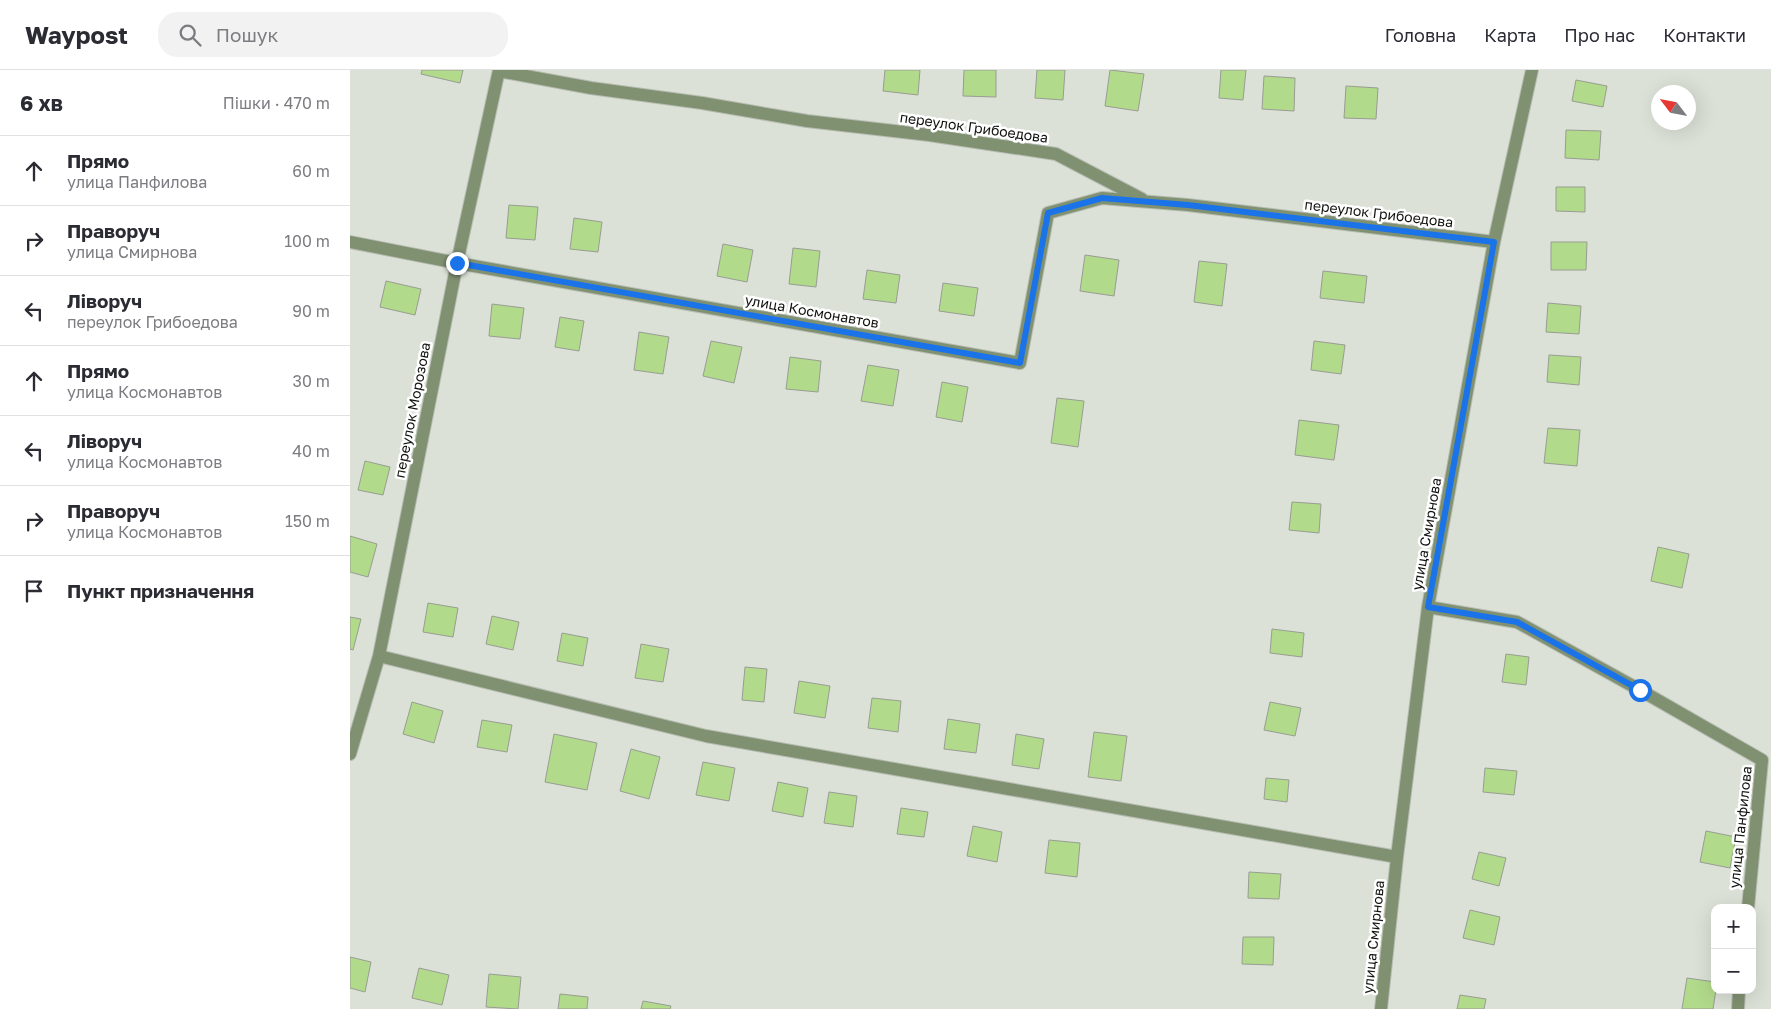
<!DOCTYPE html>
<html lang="uk">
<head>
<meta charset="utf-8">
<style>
	:root { --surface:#fff; --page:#f2f2f3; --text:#2b2b33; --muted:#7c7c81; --line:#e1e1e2 }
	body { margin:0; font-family:"Golos Text",sans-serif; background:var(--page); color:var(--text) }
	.controls { position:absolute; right:15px; bottom:15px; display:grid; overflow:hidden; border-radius:10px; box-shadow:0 5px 20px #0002 }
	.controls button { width:45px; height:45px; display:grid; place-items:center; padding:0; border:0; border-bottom:1px solid var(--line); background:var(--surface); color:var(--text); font:25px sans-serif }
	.compass { position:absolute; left:1301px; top:15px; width:45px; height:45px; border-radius:50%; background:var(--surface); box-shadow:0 5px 20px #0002; rotate:302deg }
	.stop { position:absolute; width:15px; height:15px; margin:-11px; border:4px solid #1a73e8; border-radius:50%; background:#fff }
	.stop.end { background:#1a73e8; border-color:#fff; box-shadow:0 1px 5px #0008 }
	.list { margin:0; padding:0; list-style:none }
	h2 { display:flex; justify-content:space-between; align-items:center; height:65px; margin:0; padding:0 20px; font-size:21px }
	h2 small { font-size:16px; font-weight:400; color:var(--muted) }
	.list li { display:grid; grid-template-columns:32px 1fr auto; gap:15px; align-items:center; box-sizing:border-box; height:70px; padding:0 20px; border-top:1px solid var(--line) }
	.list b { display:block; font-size:19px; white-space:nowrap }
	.list p { margin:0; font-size:16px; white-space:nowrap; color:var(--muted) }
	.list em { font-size:16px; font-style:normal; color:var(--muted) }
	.icon { flex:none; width:28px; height:28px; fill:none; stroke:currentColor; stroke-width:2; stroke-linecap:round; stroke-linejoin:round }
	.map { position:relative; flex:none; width:1421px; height:939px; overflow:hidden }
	header { display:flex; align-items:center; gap:30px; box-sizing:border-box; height:70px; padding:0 25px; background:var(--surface); border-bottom:1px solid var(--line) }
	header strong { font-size:24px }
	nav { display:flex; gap:28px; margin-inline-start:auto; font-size:18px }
	.search { width:350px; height:45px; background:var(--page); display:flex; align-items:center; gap:12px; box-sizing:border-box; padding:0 18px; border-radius:20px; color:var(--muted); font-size:19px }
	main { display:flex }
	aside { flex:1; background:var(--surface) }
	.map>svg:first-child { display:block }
	.building { fill:#b2da8b; stroke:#989d93 }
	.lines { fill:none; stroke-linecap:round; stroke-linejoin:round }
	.street-casing { stroke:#b7bcb2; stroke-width:14 }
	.street { stroke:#809171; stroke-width:12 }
	.route { stroke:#1a73e8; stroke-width:6 }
	.labels { text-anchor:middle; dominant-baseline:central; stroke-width:5; stroke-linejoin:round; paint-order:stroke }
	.street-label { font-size:14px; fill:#11130f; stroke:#fff }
</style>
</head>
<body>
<header>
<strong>Waypost</strong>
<div class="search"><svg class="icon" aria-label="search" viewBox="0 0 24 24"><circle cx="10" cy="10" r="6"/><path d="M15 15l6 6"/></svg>Пошук</div>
<nav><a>Головна</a><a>Карта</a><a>Про нас</a><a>Контакти</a></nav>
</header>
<main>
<aside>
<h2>6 хв<small>Пішки · 470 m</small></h2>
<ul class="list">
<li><svg class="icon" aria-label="ahead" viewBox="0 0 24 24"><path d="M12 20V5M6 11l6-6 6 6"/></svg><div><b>Прямо</b><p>улица Панфилова</p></div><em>60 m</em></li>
<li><svg class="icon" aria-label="right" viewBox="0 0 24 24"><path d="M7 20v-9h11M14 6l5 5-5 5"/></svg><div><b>Праворуч</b><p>улица Смирнова</p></div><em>100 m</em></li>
<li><svg class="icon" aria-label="left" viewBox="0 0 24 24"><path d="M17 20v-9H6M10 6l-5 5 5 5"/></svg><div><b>Ліворуч</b><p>переулок Грибоедова</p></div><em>90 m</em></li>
<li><svg class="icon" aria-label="ahead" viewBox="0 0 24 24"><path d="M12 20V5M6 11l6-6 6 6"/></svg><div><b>Прямо</b><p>улица Космонавтов</p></div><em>30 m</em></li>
<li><svg class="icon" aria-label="left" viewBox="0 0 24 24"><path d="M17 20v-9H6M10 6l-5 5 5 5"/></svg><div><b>Ліворуч</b><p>улица Космонавтов</p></div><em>40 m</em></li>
<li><svg class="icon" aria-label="right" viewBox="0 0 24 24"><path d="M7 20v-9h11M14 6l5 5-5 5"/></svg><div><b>Праворуч</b><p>улица Космонавтов</p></div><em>150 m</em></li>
<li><svg class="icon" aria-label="arrive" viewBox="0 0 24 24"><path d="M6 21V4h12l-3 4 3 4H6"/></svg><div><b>Пункт призначення</b></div></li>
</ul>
</aside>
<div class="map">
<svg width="1421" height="939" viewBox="0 0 1421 939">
	<rect width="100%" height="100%" fill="#dbe1d6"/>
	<path class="building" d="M72,0H113L110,13L71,4Z
		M535,0H570L568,25L533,21Z
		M614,0H646V27L613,26Z
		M687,0H715L713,30L685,28Z
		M760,0L794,4L788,41L755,36Z
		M871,0H896L893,30L869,28Z
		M914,6L945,8L944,41L912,39Z
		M1226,10L1257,16L1253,37L1222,31Z
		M996,16L1028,18L1026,49L994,48Z
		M1216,60L1251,61L1249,90L1215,88Z
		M1206,117H1235V142L1206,141Z
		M159,135L188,137L185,170L156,168Z
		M224,148L252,152L248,182L220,179Z
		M1201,172H1237L1236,200H1201Z
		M373,174L403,180L397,212L367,206Z
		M443,178L470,181L466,217L439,214Z
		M735,185L769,190L764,226L730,221Z
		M849,191L877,194L872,236L844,232Z
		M517,200L550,205L546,233L513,229Z
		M973,201L1017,206L1014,233L970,228Z
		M36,211L71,219L65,245L30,237Z
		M593,213L628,218L624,246L589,241Z
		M1198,233L1231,236L1229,264L1196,262Z
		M142,234L174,238L170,269L139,266Z
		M210,247L234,251L229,281L205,277Z
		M289,262L319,267L313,304L284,300Z
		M361,271L392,277L384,313L353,306Z
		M964,271L995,275L991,304L961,300Z
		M1199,285L1231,287L1229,315L1197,312Z
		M440,287L471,291L468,322L436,319Z
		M518,295L549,300L543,336L511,331Z
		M592,312L618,317L612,352L586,347Z
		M707,328L734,331L728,377L701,373Z
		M949,350L989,355L984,390L945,385Z
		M1198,358L1230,360L1227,396L1194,393Z
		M15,391L40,397L33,425L8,420Z
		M942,432L971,434L969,463L939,460Z
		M0,466L27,474L18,507L0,502Z
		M1308,477L1339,484L1332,518L1301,511Z
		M78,533L108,538L103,567L73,562Z
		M142,546L169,552L163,580L136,574Z
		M0,547L11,549L3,580L0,579Z
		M922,559L954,563L952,587L920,583Z
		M212,563L238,568L233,596L207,591Z
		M291,574L319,579L313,612L285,608Z
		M1156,584L1179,587L1176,615L1152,612Z
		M395,597L417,599L414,632L392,630Z
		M449,611L480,616L475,648L444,643Z
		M522,628L551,631L548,662L518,658Z
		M62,632L93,641L84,673L53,664Z
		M920,632L951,638L945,666L914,660Z
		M598,649L630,654L626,683L594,679Z
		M132,650L162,655L157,682L127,677Z
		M744,662L777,666L771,711L738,707Z
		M204,664L247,673L237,720L195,712Z
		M666,664L694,669L689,699L662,695Z
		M281,679L310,687L299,729L270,721Z
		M353,692L385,698L379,731L346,725Z
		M1135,698L1167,701L1164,725L1133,722Z
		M916,708L939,710L937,732L914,729Z
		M428,712L458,718L453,747L422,741Z
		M479,722L507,726L503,757L474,753Z
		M551,738L578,742L574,767L547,764Z
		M623,756L652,762L647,792L617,786Z
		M1356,761L1386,767L1380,798L1350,792Z
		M699,770L730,773L727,807L695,803Z
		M1129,782L1156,788L1149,816L1122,809Z
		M899,802L931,804L929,829L898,828Z
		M1120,840L1150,847L1144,875L1113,868Z
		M893,867H924L923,895L892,894Z
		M0,887L21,892L15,922L0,918Z
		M69,898L99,905L92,935L62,928Z
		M139,904L171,907L168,939L136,937Z
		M1337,908L1365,912V920H1366L1363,939H1332Z
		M210,924L238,927L237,939H208Z
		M1110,925L1136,929L1134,939H1107Z
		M293,931L321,936L320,939H291Z"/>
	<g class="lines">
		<defs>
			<path id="street" d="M149,1L241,18L352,33L457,51L579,65L706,84L792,129
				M0,172L107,193L670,293L698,143L752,128L838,135L1144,172
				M1078,537L1167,552L1290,620L1412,690L1398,838
				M29,586L356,666L1047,787
				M0,684L29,586L107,193L149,0
				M1031,939L1047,787L1078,537L1144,172L1182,0
				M1388,939L1389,920"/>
		</defs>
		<use href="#street" class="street-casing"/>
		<use href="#street" class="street"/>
	</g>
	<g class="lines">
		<path class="route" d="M107,193L670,293L698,143L752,128L838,135L1144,172L1078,537L1167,552L1290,620"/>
	</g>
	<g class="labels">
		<g class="street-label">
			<text transform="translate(624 57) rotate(8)">переулок Грибоедова</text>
			<text transform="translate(1029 143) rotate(7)">переулок Грибоедова</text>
			<text transform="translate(462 241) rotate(10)">улица Космонавтов</text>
			<text transform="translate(62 340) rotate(-79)">переулок Морозова</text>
			<text transform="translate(1076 464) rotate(-80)">улица Смирнова</text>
			<text transform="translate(1390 757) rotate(-84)">улица Панфилова</text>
			<text transform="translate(1023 867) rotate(-84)">улица Смирнова</text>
		</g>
	</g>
</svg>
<div class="controls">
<button>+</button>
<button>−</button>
</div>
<svg class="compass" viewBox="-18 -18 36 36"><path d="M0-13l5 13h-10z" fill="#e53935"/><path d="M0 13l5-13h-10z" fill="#7c7c81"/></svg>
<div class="stop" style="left:1290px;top:620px"></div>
<div class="stop end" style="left:107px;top:193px"></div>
</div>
</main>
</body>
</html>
